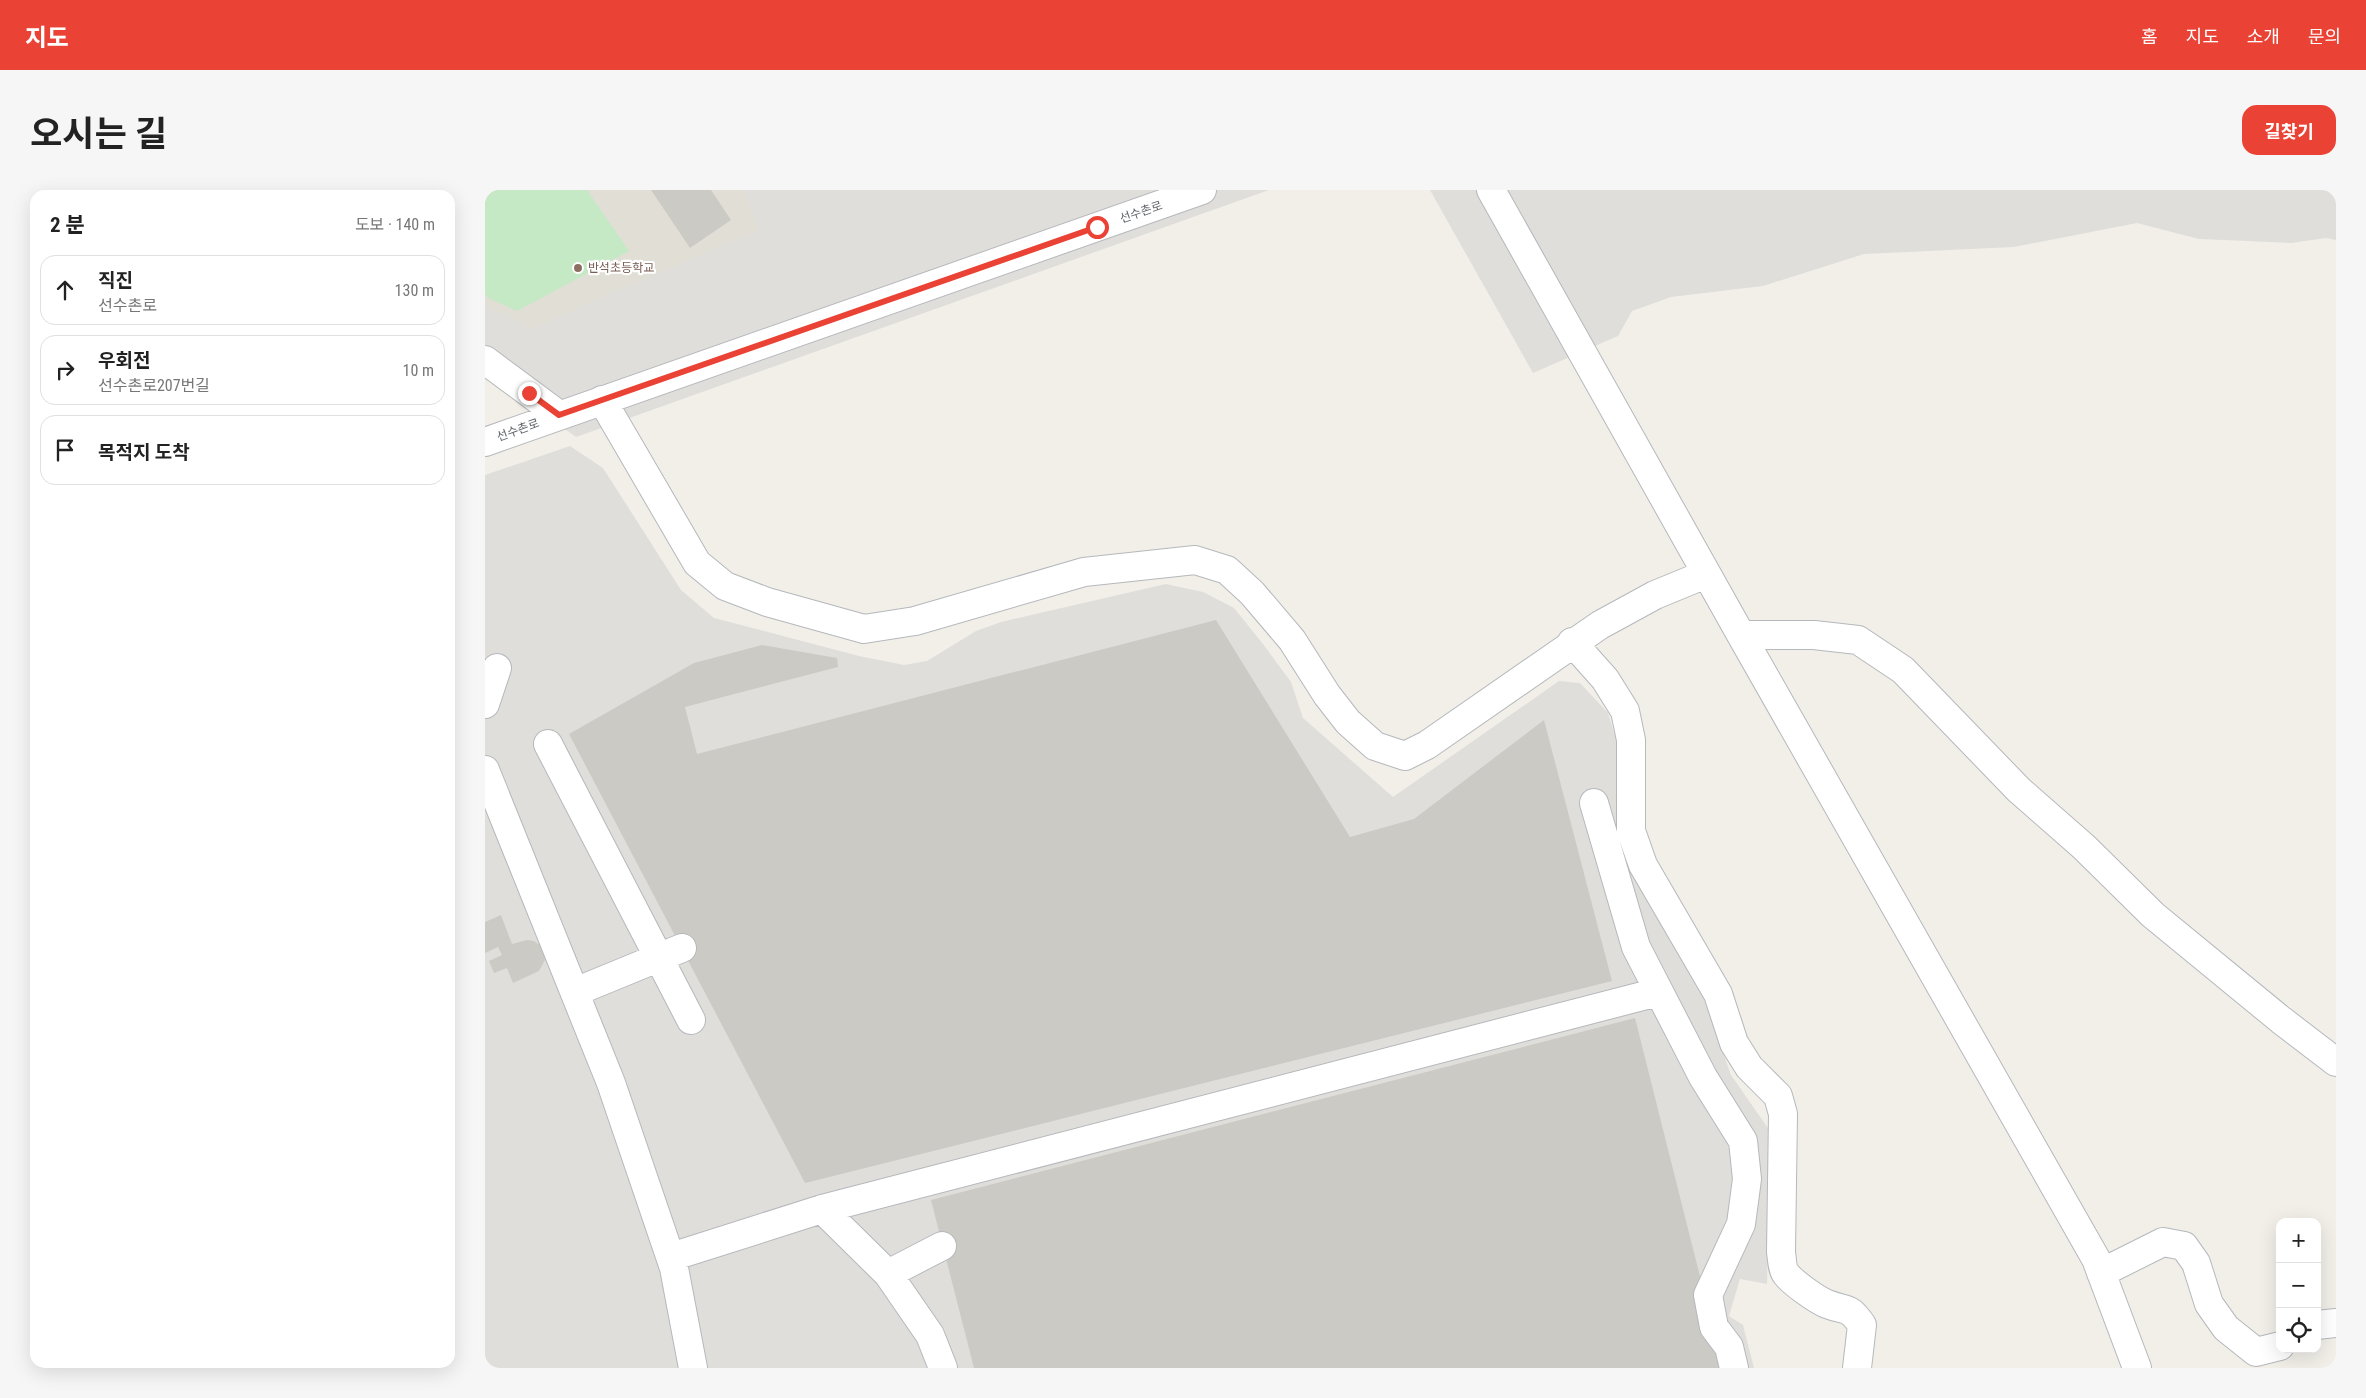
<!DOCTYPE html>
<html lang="ko">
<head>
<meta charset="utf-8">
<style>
	:root { --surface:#fff; --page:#f6f6f6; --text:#222; --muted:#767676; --line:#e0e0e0; --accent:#ea4335 }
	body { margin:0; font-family:"Roboto Condensed","Noto Sans KR",sans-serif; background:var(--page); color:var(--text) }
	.controls { position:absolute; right:15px; bottom:15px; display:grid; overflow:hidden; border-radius:10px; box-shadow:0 5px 20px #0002 }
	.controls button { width:45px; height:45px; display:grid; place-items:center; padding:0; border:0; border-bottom:1px solid var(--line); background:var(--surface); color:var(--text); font:25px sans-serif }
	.stop { position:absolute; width:15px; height:15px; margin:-11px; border:4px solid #ea4335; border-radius:50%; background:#fff }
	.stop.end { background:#ea4335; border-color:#fff; box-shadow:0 1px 5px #0008 }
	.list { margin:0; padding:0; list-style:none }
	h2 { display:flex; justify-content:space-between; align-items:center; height:65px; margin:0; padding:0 20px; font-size:21px }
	h2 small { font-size:16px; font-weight:400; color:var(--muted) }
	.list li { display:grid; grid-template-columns:32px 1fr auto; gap:15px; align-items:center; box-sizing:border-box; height:70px; margin:0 10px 10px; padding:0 10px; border:1px solid var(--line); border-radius:15px }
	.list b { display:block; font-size:19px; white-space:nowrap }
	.list p { margin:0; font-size:16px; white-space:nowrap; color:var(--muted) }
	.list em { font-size:16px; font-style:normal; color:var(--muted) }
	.icon { flex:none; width:28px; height:28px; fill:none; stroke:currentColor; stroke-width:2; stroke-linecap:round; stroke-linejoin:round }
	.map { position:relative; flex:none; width:1851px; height:1178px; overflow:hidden; border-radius:15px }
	header { display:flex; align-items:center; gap:30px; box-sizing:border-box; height:70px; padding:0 25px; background:var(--accent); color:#fff }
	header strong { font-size:24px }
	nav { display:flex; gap:28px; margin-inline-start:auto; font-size:18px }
	.intro { display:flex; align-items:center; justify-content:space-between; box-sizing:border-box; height:120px; padding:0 30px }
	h1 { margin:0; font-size:35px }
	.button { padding:12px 22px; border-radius:15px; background:var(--accent); color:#fff; font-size:18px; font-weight:700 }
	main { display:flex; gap:30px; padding:0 30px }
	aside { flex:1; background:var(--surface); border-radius:15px; box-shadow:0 5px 20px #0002 }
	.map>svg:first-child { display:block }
	.industrial { fill:#e0deda }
	.education { fill:#e1ded6 }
	.green { fill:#c5e8c5 }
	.building { fill:#cccac5 }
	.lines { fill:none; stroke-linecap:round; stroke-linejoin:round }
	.minor-casing { stroke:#b5b8bc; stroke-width:30 }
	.minor { stroke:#fff; stroke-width:28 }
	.route { stroke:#ea4335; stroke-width:6 }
	.education-dot { fill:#8d6e63; stroke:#fff; stroke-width:2 }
	.labels { text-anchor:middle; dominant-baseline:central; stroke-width:4.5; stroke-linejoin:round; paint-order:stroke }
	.street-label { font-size:12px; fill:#5f6368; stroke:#fff }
	.education-label { font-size:12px; fill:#785e54; stroke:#fff; text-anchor:start }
</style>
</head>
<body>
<header>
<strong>지도</strong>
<nav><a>홈</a><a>지도</a><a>소개</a><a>문의</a></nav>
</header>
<div class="intro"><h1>오시는 길</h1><a class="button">길찾기</a></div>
<main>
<aside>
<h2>2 분<small>도보 · 140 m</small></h2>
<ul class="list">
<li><svg class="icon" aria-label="ahead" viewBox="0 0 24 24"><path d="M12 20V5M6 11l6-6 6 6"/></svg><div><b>직진</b><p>선수촌로</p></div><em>130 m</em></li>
<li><svg class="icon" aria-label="right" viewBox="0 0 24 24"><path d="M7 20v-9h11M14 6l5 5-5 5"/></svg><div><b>우회전</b><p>선수촌로207번길</p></div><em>10 m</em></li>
<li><svg class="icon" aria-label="arrive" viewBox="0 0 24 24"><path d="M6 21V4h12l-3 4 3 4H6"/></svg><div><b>목적지 도착</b></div></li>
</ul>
</aside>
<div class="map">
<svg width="1851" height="1178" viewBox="0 0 1851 1178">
	<rect width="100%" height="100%" fill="#f1efe8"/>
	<path class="industrial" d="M0,0H784L91,247L0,181Z
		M945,0H1851V50L1841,48L1806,53L1714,49L1652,33L1529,57L1379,64L1278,96L1186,107L1147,121L1133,146L1048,183Z
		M85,256L118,278L196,400L229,428L374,466L419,475L442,471L491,441L516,432L681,394L718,402L749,418L778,454L806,492L818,528L908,607L1074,491L1095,493L1123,523L1135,563V652L1154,696L1211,787L1246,885L1285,941L1282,1094L1255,1089L1244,1126L1258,1135L1269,1178H0V285Z"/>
	<path class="education" d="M0,0H259L274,40L45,139L0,115Z"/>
	<path class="green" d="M0,0H102L144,61L32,121L3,108L0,103Z"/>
	<path class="building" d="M166,0H226L246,30L205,58Z
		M731,430L865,647L929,629L1059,530L1127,791L320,993L84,544L209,473L277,455L352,468L353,477L200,517L212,564Z
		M16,725L27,754L42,750L49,751L56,756L59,763L60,770L54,781L28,793L22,778L9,783L4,771L17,765L13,757L0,763V732Z
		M1150,828L1238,1178H489L446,1010Z"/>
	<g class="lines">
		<defs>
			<path id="minor" d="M1006,0L1256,445L1611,1069L1652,1178
				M0,170L74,225
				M117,210L212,373L240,396L282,412L379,439L430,431L599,382L710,370L742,380L767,403L807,450L842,505L863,532L890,556L920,566L942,555L1115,435L1170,405L1221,384
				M0,252L717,0
				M1256,445H1329L1373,450L1418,480L1534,600L1599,657L1668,725L1796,830L1851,872
				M1087,452L1120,489L1140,521L1146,550V641L1158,675L1233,804L1249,853L1264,877L1293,906L1298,924L1296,1062C1297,1068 1297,1079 1301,1084C1308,1093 1332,1110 1342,1114C1363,1122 1363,1115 1377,1135L1372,1178
				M0,514L12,478
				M63,554L206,830
				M0,580L126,893L189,1078L208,1178
				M1109,613L1151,757L1218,887L1258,951L1262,989L1256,1034L1223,1105L1229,1137L1244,1157L1249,1178
				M90,802L197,758
				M337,1019L403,1084L445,1145L458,1178
				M186,1067L337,1019L1173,802
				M1616,1083L1678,1052L1699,1056L1711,1073L1724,1114L1741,1138L1771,1162L1795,1156
				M403,1084L457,1056
				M1832,1135L1851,1133"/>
		</defs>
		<use href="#minor" class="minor-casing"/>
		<use href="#minor" class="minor"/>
	</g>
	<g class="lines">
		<path class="route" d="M44,203L74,225L612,37"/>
	</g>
	<circle class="education-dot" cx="93" cy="78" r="5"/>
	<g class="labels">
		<g class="street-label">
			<text transform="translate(656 22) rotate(-19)">선수촌로</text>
			<text transform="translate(33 240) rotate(-20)">선수촌로</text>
		</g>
		<g class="education-label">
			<text x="103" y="78">반석초등학교</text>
		</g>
	</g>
</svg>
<div class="controls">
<button>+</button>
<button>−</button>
<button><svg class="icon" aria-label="locate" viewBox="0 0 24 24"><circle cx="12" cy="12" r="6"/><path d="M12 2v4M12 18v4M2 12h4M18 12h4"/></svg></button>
</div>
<div class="stop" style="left:612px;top:37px"></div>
<div class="stop end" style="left:44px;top:203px"></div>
</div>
</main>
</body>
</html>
